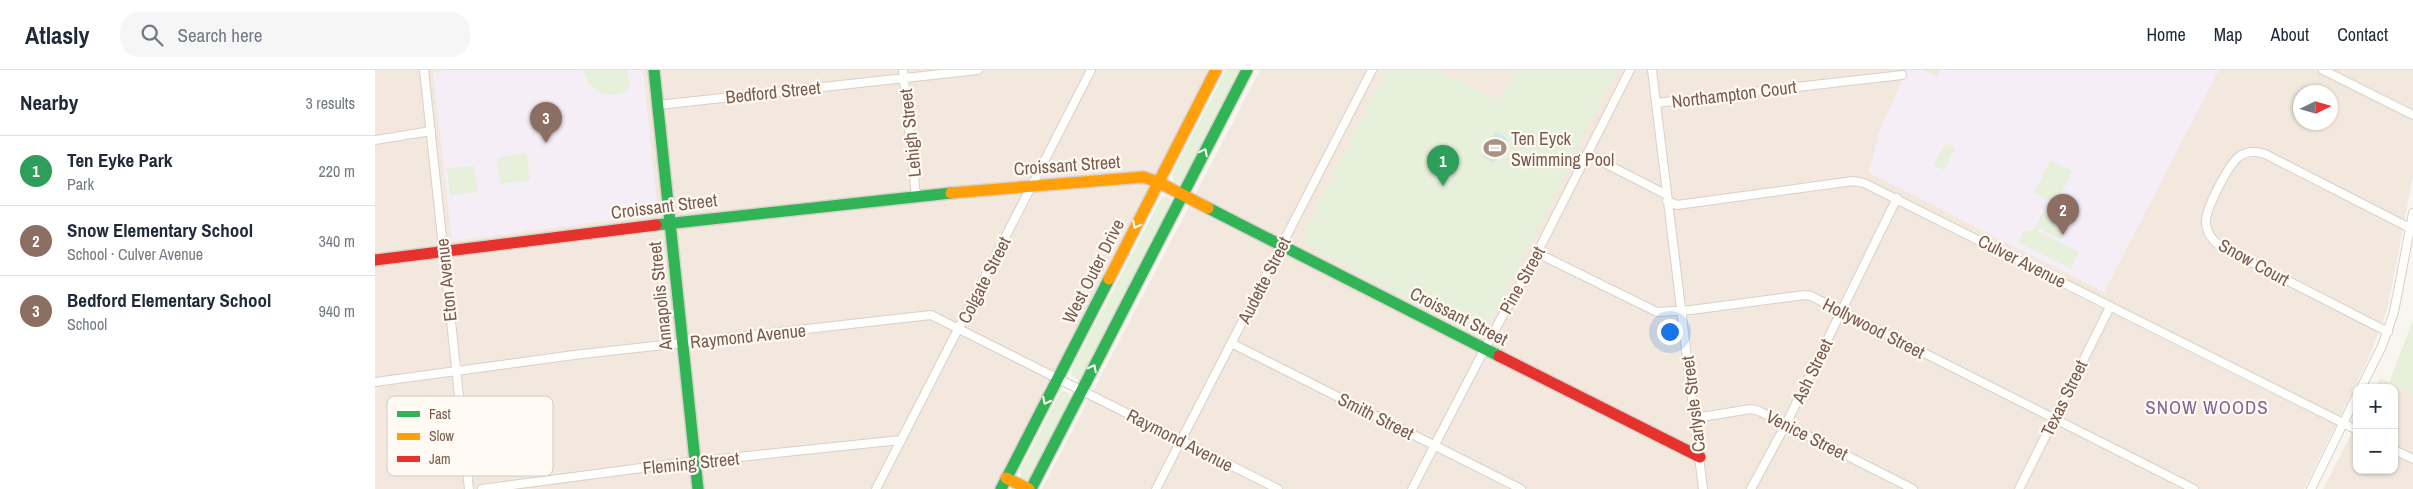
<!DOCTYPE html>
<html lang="en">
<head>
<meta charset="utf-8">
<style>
	:root { --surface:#fff; --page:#f6f6f7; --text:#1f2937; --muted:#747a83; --line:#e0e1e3; --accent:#5c585b }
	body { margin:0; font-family:"Archivo Narrow",sans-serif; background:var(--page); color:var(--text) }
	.controls { position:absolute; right:15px; bottom:15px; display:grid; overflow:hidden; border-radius:10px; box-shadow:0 1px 4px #0004 }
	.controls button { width:45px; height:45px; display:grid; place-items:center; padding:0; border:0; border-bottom:1px solid var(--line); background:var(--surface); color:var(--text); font:25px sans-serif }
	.compass { position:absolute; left:1918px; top:15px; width:45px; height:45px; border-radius:50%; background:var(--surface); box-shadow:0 1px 4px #0004; rotate:85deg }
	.you { position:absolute; left:1294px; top:261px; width:18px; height:18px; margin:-12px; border:4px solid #fff; border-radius:50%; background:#1a73e8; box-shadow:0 0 0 8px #1a73e833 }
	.badge { display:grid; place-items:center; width:32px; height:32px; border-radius:50%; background:var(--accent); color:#fff; font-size:16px; font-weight:700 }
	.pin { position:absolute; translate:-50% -41px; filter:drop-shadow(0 1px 2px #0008) }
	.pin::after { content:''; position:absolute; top:26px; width:18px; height:15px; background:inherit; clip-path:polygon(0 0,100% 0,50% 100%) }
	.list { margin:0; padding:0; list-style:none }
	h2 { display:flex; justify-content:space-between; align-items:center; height:65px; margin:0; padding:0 20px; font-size:21px }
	h2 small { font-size:16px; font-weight:400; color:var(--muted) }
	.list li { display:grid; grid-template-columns:32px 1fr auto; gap:15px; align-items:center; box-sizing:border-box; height:70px; padding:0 20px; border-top:1px solid var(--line) }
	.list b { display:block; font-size:19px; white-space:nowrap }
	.list p { margin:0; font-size:16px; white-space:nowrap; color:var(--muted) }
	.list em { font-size:16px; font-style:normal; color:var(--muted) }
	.icon { flex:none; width:28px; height:28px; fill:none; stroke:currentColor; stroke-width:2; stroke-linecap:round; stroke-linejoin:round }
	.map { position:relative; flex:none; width:2038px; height:419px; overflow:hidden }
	header { display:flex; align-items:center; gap:30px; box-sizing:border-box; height:70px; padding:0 25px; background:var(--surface); border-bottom:1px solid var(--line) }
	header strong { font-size:24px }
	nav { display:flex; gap:28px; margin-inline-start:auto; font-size:18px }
	.search { width:350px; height:45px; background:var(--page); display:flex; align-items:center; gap:12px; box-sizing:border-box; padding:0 18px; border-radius:20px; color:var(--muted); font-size:19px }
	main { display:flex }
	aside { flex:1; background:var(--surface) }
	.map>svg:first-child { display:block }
	.residential { fill:#f2e8de; fill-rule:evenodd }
	.education { fill:#f6eef6 }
	.green { fill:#e7f0db }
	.water { fill:#d0e8ea }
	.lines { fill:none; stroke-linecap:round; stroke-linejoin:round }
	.street-casing { stroke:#d7d1cb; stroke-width:10 }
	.fast-casing { stroke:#d9d2cb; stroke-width:14 }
	.slow-casing { stroke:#d9d2cb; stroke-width:14 }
	.jam-casing { stroke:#d9d2cb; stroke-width:14 }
	.street { stroke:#fefefd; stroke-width:8 }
	.fast { stroke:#30b455; stroke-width:11 }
	.slow { stroke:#ff9f0a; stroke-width:11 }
	.jam { stroke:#e5322d; stroke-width:11 }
	.oneway { stroke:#fffaf3 }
	.labels { text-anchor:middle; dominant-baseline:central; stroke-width:4.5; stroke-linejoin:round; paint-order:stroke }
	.street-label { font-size:18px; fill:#7a5c4d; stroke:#fffaf3 }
	.poi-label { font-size:18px; fill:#7a5c4d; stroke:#fffaf3; text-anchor:start }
	.neighbourhood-label { font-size:19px; letter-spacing:1px; fill:#846695; stroke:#fffaf3 }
	.key { fill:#fffaf3; stroke:#d7cbc1; stroke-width:1 }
	.key-label { font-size:14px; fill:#7a5c4d }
</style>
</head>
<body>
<header>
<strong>Atlasly</strong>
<div class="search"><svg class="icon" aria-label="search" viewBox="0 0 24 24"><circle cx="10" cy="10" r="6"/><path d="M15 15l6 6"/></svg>Search here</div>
<nav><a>Home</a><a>Map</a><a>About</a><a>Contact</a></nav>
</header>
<main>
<aside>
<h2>Nearby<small>3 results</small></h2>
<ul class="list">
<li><span class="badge" style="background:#2e9e5b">1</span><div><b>Ten Eyke Park</b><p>Park</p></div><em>220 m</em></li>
<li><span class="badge" style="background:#8d6e63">2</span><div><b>Snow Elementary School</b><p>School · Culver Avenue</p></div><em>340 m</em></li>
<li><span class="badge" style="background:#8d6e63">3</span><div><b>Bedford Elementary School</b><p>School</p></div><em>940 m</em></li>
</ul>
</aside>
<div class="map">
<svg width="2038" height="419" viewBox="0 0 2038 419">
	<rect width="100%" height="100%" fill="#f9f5f0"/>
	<path class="residential" d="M0,0H838L619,419H0Z
		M885,0H2038V107L2012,241L1993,290L1929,419H667ZM1926,22H1956V52H1926Z
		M2005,308L2038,325V419H1948L1982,353V400H2019V318H2000Z"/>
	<path class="education" d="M72,0H268L283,144L77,171L58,2Z
		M1531,0H1548L1563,7L1564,0H1844L1729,222L1494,103L1504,63Z"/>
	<path class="green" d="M208,0H253L254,19C235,32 213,22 208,0Z
		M851,0H866L809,111L806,114L799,113L797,104Z
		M1011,0H1062L1157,47L1124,30L1140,0H1242L1205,71L1207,72L1106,269L939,180C932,175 930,169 930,160Z
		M1571,73L1581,78L1569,100L1558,95Z
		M150,83L152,85L155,110L125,114L122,88Z
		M1675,90L1697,101L1681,133L1659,123Z
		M99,96L102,122L75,125L72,98Z
		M791,126L796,130V135L709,305L704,310L700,308L696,303L697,298L787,127Z
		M1668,141L1693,153L1685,169L1664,159L1663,161L1704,182L1696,199L1643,172L1648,161L1659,160Z
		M2038,250V325L2014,313Z
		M686,321L693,322L696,329L656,408L651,410L647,409L645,401Z"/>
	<path class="water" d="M1121,62L1132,68L1119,93L1108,87Z"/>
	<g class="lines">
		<defs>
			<path id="street" d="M49,0L94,419
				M528,0L541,126
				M1277,0L1328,419
				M1948,0L2038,45
				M1281,33L1527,5
				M283,35L603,0
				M0,70L56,61
				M1212,84L1292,125
				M1292,131L1302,135L1478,111L1489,113L1982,360
				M1162,183L1282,242L1316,240L1430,225L1436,226L1819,419
				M2013,262L1845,176C1837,170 1832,164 1831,154C1829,141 1854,93 1865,86C1872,81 1882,81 1890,84L2035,158
				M856,273L1146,419
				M0,312L199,285L556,245L903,419
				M1986,318L2007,276L2019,242L2038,143
				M1320,348L1376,339L1384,341L1538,419
				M2019,380L2038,389
				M107,419L297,394L526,370
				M501,419L716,0
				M781,419L997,0
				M1037,419L1110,278L1162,183L1255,0
				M1376,419L1411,354L1522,128
				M1644,419L1735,237
				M1936,419L1982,325"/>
			<path id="fast" d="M279,0L323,419
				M833,138L1124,286
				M281,155L576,123
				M626,419L734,209
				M656,419L872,0"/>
			<path id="slow" d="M576,123L768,107L783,112L833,138
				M734,209L841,0
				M631,408L654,419"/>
			<path id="jam" d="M0,190L281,155
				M1124,286L1325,387"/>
		</defs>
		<use href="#street" class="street-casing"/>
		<use href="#fast" class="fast-casing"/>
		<use href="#slow" class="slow-casing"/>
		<use href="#jam" class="jam-casing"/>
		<use href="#street" class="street"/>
		<use href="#fast" class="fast"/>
		<use href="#slow" class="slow"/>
		<use href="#jam" class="jam"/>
	</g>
	<defs><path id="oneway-chevron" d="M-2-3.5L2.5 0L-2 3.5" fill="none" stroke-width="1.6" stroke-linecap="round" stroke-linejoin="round" transform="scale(1.25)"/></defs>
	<g class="oneway">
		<use href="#oneway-chevron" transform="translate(829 82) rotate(-63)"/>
		<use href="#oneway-chevron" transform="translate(761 155) rotate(117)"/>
		<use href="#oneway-chevron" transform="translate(718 298) rotate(-63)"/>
		<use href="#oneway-chevron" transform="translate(671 331) rotate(117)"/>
	</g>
	<defs>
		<symbol id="stadium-bare" viewBox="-9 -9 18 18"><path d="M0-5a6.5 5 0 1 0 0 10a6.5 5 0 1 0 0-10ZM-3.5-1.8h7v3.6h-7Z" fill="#a69286" stroke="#fffaf3" stroke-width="2.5" paint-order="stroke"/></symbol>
	</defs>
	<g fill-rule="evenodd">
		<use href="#stadium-bare" x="1104" y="62" width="32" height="32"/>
	</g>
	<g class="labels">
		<g class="street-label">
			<text transform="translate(398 22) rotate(-6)">Bedford Street</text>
			<text transform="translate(1359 24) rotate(-7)">Northampton Court</text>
			<text transform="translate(535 63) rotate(-96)">Lehigh Street</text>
			<text transform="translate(692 95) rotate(-4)">Croissant Street</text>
			<text transform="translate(289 136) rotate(-7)">Croissant Street</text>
			<text transform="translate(1647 191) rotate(27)">Culver Avenue</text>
			<text transform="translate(1879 192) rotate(29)">Snow Court</text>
			<text transform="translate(718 201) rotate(-63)">West Outer Drive</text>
			<text transform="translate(71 210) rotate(-96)">Eton Avenue</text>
			<text transform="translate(609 210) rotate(-63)">Colgate Street</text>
			<text transform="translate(889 210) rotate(-63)">Audette Street</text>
			<text transform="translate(1147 210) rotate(-61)">Pine Street</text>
			<text transform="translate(285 226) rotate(-96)">Annapolis Street</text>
			<text transform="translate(1084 246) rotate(27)">Croissant Street</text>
			<text transform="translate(1499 258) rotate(27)">Hollywood Street</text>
			<text transform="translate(373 266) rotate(-6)">Raymond Avenue</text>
			<text transform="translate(1437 301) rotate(-64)">Ash Street</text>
			<text transform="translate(1689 328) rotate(-64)">Texas Street</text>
			<text transform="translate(1318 334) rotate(-97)">Carlysle Street</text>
			<text transform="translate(1001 346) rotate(27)">Smith Street</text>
			<text transform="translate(1432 365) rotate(27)">Venice Street</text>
			<text transform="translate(805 370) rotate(27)">Raymond Avenue</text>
			<text transform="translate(316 393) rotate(-6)">Fleming Street</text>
		</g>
		<g class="poi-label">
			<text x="1136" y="68">Ten Eyck<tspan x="1136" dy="21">Swimming Pool</tspan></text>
		</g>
		<g class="neighbourhood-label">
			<text x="1832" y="337">SNOW WOODS</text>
		</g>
	</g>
	<rect x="12" y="326" width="166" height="80" rx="8" class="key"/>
	<rect x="22" y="341" width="23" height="6" fill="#30b455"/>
	<rect x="22" y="363" width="23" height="7" fill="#ff9f0a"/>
	<rect x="22" y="386" width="23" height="6" fill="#e5322d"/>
	<g class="key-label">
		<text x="54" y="349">Fast</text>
		<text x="54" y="371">Slow</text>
		<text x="54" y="394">Jam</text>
	</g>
</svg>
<div class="controls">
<button>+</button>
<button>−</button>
</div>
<svg class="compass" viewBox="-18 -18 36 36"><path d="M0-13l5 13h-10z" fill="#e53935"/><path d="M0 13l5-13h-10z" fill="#747a83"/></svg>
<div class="you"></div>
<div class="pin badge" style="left:1068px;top:116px;background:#2e9e5b">1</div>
<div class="pin badge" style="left:1688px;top:165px;background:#8d6e63">2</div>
<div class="pin badge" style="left:171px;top:73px;background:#8d6e63">3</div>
</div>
</main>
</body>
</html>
